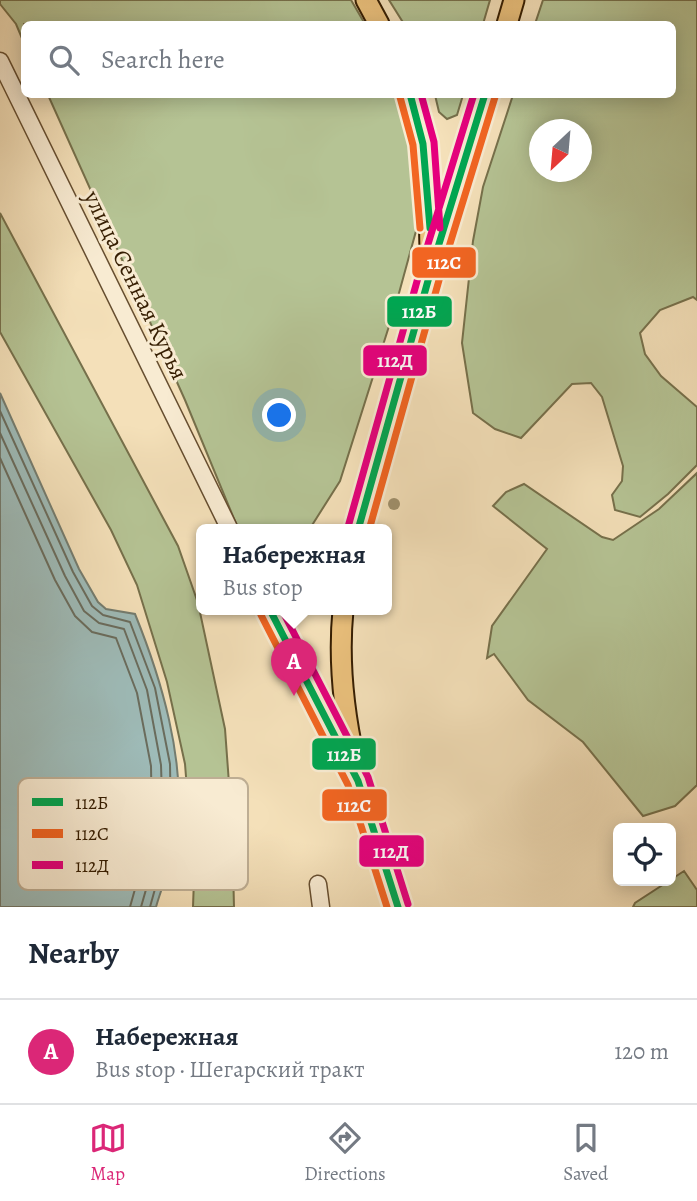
<!DOCTYPE html>
<html lang="en">
<head>
<meta charset="utf-8">
<style>
	:root { --surface:#fff; --page:#f2f2f3; --text:#1f2937; --muted:#747a83; --line:#e0e1e3; --accent:#db2777 }
	body { margin:0; font-family:Alegreya,serif; background:var(--page); color:var(--text) }
	.controls { position:absolute; right:21px; bottom:21px; display:grid; overflow:hidden; border-radius:10px; box-shadow:0 4px 18px #0003 }
	.controls button { width:63px; height:63px; display:grid; place-items:center; padding:0; border:0; border-bottom:2px solid var(--line); background:var(--surface); color:var(--text); font:35px sans-serif }
	.compass { position:absolute; left:529px; top:119px; width:63px; height:63px; border-radius:50%; background:var(--surface); box-shadow:0 4px 18px #0003; rotate:206deg }
	.you { position:absolute; left:280px; top:416px; width:24px; height:24px; margin:-18px; border:5px solid #fff; border-radius:50%; background:#1a73e8; box-shadow:0 0 0 10px #1a73e833 }
	.badge { display:grid; place-items:center; width:46px; height:46px; border-radius:50%; background:var(--accent); color:#fff; font-size:23px; font-weight:700 }
	.pin { position:absolute; translate:-50% -58px; filter:drop-shadow(0 2px 4px #0008) }
	.pin::after { content:''; position:absolute; top:37px; width:24px; height:21px; background:inherit; clip-path:polygon(0 0,100% 0,50% 100%) }
	.popup { position:absolute; left:196px; top:524px; width:196px; height:91px; box-sizing:border-box; display:grid; place-content:center; border-radius:10px; background:var(--surface); filter:drop-shadow(0 2px 5px #0005); font-size:23px; white-space:nowrap; color:var(--muted) }
	.popup b { font-size:26px; color:var(--text) }
	.popup::after { content:''; position:absolute; left:50%; top:100%; margin-left:-14px; border:14px solid transparent; border-top-color:var(--surface) }
	.list { margin:0; padding:0; list-style:none }
	h2 { display:flex; justify-content:space-between; align-items:center; height:91px; margin:0; padding:0 28px; font-size:30px }
	h2 small { font-size:23px; font-weight:400; color:var(--muted) }
	.list li { display:grid; grid-template-columns:46px 1fr auto; gap:21px; align-items:center; box-sizing:border-box; height:105px; padding:0 28px; border-top:2px solid var(--line) }
	.list b { display:block; font-size:26px; white-space:nowrap }
	.list p { margin:0; font-size:23px; white-space:nowrap; color:var(--muted) }
	.list em { font-size:23px; font-style:normal; color:var(--muted) }
	.icon { flex:none; width:38px; height:38px; fill:none; stroke:currentColor; stroke-width:2; stroke-linecap:round; stroke-linejoin:round }
	.map { position:relative; flex:none; width:697px; height:907px; overflow:hidden }
	.search { position:absolute; background:var(--surface); box-shadow:0 4px 18px #0003; left:21px; right:21px; top:21px; height:77px; display:flex; align-items:center; gap:18px; box-sizing:border-box; padding:0 24px; border-radius:10px; color:var(--muted); font-size:26px }
	.sheet { height:196px; background:var(--surface) }
	nav { display:flex; justify-content:space-around; align-items:center; box-sizing:border-box; height:98px; border-top:2px solid var(--line); background:var(--surface); font-size:19px; color:var(--muted) }
	nav a { display:grid; justify-items:center; gap:4px }
	nav .on { color:var(--accent) }
	.map>svg:first-child { display:block }
	.green { fill:#b5c394; stroke:#76704b; stroke-width:2; fill-rule:evenodd }
	.water { fill:#9ebbb8; stroke:#747c6f; stroke-width:2 }
	.lines { fill:none; stroke-linecap:round; stroke-linejoin:round }
	.shore { stroke:#6a6c5d; stroke-width:2 }
	.minor-casing { stroke:#664e30; stroke-width:19 }
	.major-casing { stroke:#361e02; stroke-width:23 }
	.minor { stroke:#f8ebd2; stroke-width:16 }
	.major { stroke:#eac07c; stroke-width:19 }
	.bus-1-casing { stroke:#f8ebd2; stroke-width:12 }
	.bus-2-casing { stroke:#f8ebd2; stroke-width:12 }
	.bus-3-casing { stroke:#f8ebd2; stroke-width:12 }
	.bus-1 { stroke:#00a651; stroke-width:7 }
	.bus-2 { stroke:#f26522; stroke-width:7 }
	.bus-3 { stroke:#e5007d; stroke-width:7 }
	.tree { fill:#a0916d }
	.labels { text-anchor:middle; dominant-baseline:central; stroke-width:6; stroke-linejoin:round; paint-order:stroke }
	.street-label { font-size:24px; fill:#361e02; stroke:#f8ebd2 }
	.key { fill:#f8ebd2; stroke:#beae94; stroke-width:2 }
	.key-label { font-size:19px; fill:#361e02 }
	.line-badge { stroke:#f8ebd2; stroke-width:2.5 }
	.badge-label { font-size:19px; text-anchor:middle; font-weight:bold; fill:#fff }
</style>
</head>
<body>
<div class="map">
<svg width="697" height="907" viewBox="0 0 697 907">
	<rect width="100%" height="100%" fill="#f4e0b9"/>
	<filter id="stains"><feTurbulence type="fractalNoise" baseFrequency=".00286" numOctaves="4"/><feColorMatrix values="0 0 0 0 .2 0 0 0 0 .09 0 0 0 0 .02 0 0 0 .5 -.17"/></filter>
	<radialGradient id="worn" r=".72"><stop offset=".6" stop-color="#630" stop-opacity="0"/><stop offset="1" stop-color="#630" stop-opacity=".3"/></radialGradient>
	<path class="green" d="M0,0H351L365,24H24V43L16,24L0,4Z
		M389,0H490L483,24H404Z
		M543,0H697V300L693,297L660,310L640,333L645,354L661,376L697,407V465L668,494L640,517L615,510L612,495L622,481L623,466L602,397L591,383L572,384L521,438L495,429L473,413L462,343L473,241L483,187L513,95L672,94V24H535ZM540,130H582V172H540Z
		M48,95H396L412,146L420,189L416,231L396,304L340,481L309,530H241L237,526L185,400Z
		M435,95H463L457,115L447,119L439,112Z
		M0,213L178,546L198,603L225,729L232,824L234,907H193L194,879L185,764L167,682L137,585L111,530L0,332Z
		M697,473V785L675,806L643,816L583,742L528,700L494,654L487,658L492,626L547,549L493,506L506,492L524,484L602,537L613,540L659,509Z
		M684,871L697,890V907H633L635,903Z"/>
	<path class="water" d="M0,393L79,569L98,602L106,609L135,614C163,683 183,755 179,829C177,851 162,885 156,907H0Z"/>
	<g class="lines">
		<path class="shore" d="M0,411L73,572L92,606L103,615L130,622L155,688L170,764L171,831L150,907
			M0,433L65,576L84,611L99,623L124,629L147,690L161,765L163,830L141,907
			M0,458L55,580L75,616L92,632L116,638L137,693L151,766L152,828L130,907"/>
		<defs>
			<path id="minor" d="M0,61L230,530
				M270,610L352,770
				M318,884L321,907"/>
			<path id="major" d="M366,0L379,24
				M507,24L514,0
				M410,94C429,145 429,198 430,252
				M358,530L431,270L485,94
				M343,610C333,713 366,811 398,907"/>
		</defs>
		<use href="#minor" class="minor-casing"/>
		<use href="#major" class="major-casing"/>
		<use href="#minor" class="minor"/>
		<use href="#major" class="major"/>
		<defs>
			<path id="bus-1" d="M410,94L423,144L430,228
				M358,530L431,270L485,94
				M270,610L358,781L398,907"/>
			<path id="bus-2" d="M400,97L413,145L420,228
				M369,530L441,273L495,97
				M261,615L348,785L387,907"/>
			<path id="bus-3" d="M421,94L434,142L440,228
				M348,527L421,267L474,94
				M282,610L368,777L408,904"/>
		</defs>
		<use href="#bus-1" class="bus-1-casing"/>
		<use href="#bus-2" class="bus-2-casing"/>
		<use href="#bus-3" class="bus-3-casing"/>
		<use href="#bus-1" class="bus-1"/>
		<use href="#bus-2" class="bus-2"/>
		<use href="#bus-3" class="bus-3"/>
	</g>
	<circle class="tree" cx="394" cy="504" r="6"/>
	<g class="labels">
		<g class="street-label">
			<text transform="translate(136 285) rotate(64)">улица Сенная Курья</text>
		</g>
	</g>
	<rect x="18" y="778" width="230" height="112" rx="10" class="key"/>
	<rect x="32" y="798" width="31" height="8" fill="#00a651"/>
	<rect x="32" y="829" width="31" height="9" fill="#f26522"/>
	<rect x="32" y="861" width="31" height="8" fill="#e5007d"/>
	<g class="key-label">
		<text x="75" y="809">112Б</text>
		<text x="75" y="840">112С</text>
		<text x="75" y="872">112Д</text>
	</g>
	<g class="line-badge">
		<rect x="411" y="246" width="66" height="33" rx="7" fill="#f26522"/>
		<rect x="386" y="295" width="67" height="33" rx="7" fill="#00a651"/>
		<rect x="362" y="344" width="66" height="33" rx="7" fill="#e5007d"/>
		<rect x="311" y="737" width="66" height="34" rx="7" fill="#00a651"/>
		<rect x="321" y="788" width="67" height="34" rx="7" fill="#f26522"/>
		<rect x="358" y="834" width="67" height="34" rx="7" fill="#e5007d"/>
	</g>
	<g class="badge-label">
		<text x="444" y="269">112С</text>
		<text x="419" y="318">112Б</text>
		<text x="395" y="367">112Д</text>
		<text x="344" y="761">112Б</text>
		<text x="354" y="812">112С</text>
		<text x="391" y="858">112Д</text>
	</g>
	<rect width="100%" height="100%" filter="url(#stains)"/>
	<rect width="100%" height="100%" fill="url(#worn)"/>
</svg>
<div class="controls">
<button><svg class="icon" aria-label="locate" viewBox="0 0 24 24"><circle cx="12" cy="12" r="6"/><path d="M12 2v4M12 18v4M2 12h4M18 12h4"/></svg></button>
</div>
<svg class="compass" viewBox="-18 -18 36 36"><path d="M0-13l5 13h-10z" fill="#e53935"/><path d="M0 13l5-13h-10z" fill="#747a83"/></svg>
<div class="you"></div>
<div class="pin badge" style="left:294px;top:696px">A</div>
<div class="popup"><b>Набережная</b>Bus stop</div>
<div class="search"><svg class="icon" aria-label="search" viewBox="0 0 24 24"><circle cx="10" cy="10" r="6"/><path d="M15 15l6 6"/></svg>Search here</div>
</div>
<section class="sheet">
<h2>Nearby<small></small></h2>
<ul class="list">
<li><span class="badge">A</span><div><b>Набережная</b><p>Bus stop · Шегарский тракт</p></div><em>120 m</em></li>
</ul>
</section>
<nav>
<a class="on"><svg class="icon" aria-label="map" viewBox="0 0 24 24"><path d="M3 6l6-2 6 2 6-2v14l-6 2-6-2-6 2zM9 4v14M15 6v14"/></svg>Map</a>
<a><svg class="icon" aria-label="directions" viewBox="0 0 24 24"><path d="M12 3l9 9-9 9-9-9zM9 14v-3h6M13 9l2 2-2 2"/></svg>Directions</a>
<a><svg class="icon" aria-label="saved" viewBox="0 0 24 24"><path d="M7 4h10v16l-5-4-5 4z"/></svg>Saved</a>
</nav>
</body>
</html>
